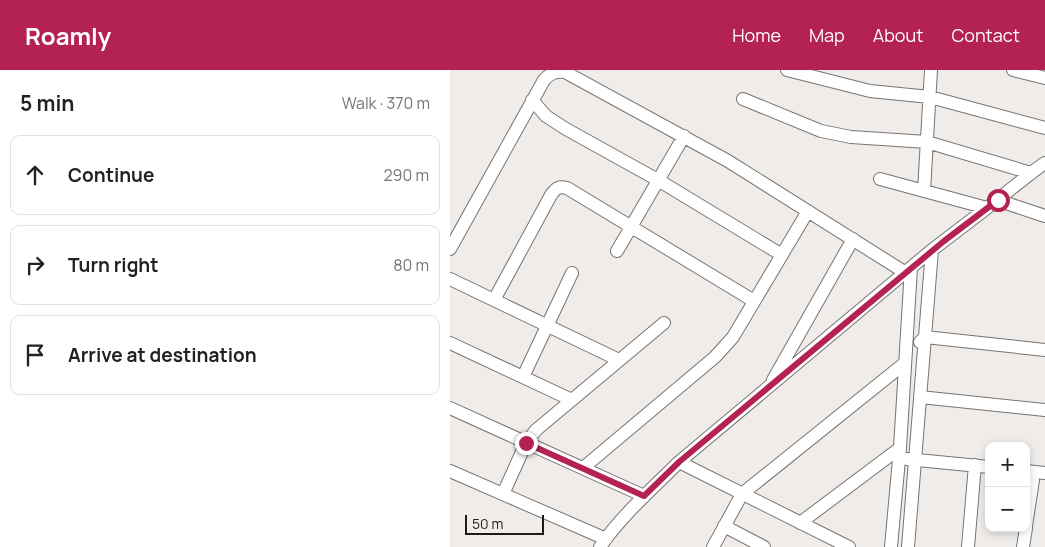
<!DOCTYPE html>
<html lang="en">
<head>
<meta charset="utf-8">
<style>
	:root { --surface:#fff; --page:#f6f6f6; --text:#222; --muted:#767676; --line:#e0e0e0; --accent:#b32251 }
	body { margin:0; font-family:Manrope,sans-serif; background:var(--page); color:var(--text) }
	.controls { position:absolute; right:15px; bottom:15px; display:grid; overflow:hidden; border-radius:10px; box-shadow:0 2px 8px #0003 }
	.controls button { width:45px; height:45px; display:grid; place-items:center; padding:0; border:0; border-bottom:1px solid var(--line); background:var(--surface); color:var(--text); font:25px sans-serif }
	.scale { position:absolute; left:15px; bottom:12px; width:79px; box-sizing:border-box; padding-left:5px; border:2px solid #1c1b1a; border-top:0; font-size:14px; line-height:18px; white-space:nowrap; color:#1c1b1a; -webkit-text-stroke:4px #f0ecea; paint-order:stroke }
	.stop { position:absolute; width:15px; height:15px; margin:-11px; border:4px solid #b32251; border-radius:50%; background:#fff }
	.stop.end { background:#b32251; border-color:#fff; box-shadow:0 1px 5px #0008 }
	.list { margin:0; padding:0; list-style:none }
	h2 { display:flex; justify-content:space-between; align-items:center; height:65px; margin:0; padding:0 20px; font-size:21px }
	h2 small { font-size:16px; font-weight:400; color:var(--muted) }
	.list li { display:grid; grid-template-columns:32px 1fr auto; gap:15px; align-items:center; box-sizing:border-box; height:80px; margin:0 10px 10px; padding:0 10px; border:1px solid var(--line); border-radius:10px }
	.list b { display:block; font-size:19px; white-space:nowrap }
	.list em { font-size:16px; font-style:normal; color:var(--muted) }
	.icon { flex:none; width:28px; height:28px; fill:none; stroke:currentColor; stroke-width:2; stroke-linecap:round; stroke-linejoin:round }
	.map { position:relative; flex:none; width:595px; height:477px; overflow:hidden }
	header { display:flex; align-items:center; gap:30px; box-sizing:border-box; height:70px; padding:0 25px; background:var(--accent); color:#fff }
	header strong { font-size:24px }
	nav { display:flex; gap:28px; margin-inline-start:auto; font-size:18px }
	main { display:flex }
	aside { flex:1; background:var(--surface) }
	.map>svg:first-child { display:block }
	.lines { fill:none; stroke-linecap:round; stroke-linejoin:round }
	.minor-casing { stroke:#777472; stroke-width:14 }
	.minor { stroke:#fff; stroke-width:12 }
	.route { stroke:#b32251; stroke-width:6 }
</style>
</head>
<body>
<header>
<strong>Roamly</strong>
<nav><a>Home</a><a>Map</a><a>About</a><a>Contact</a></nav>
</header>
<main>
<aside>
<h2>5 min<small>Walk · 370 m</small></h2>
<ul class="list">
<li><svg class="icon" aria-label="ahead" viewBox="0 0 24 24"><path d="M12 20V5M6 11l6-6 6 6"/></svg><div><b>Continue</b></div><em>290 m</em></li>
<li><svg class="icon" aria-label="right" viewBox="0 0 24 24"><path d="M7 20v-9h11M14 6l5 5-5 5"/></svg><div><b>Turn right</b></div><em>80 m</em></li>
<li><svg class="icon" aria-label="arrive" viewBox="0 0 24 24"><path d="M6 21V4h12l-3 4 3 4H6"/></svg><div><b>Arrive at destination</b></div></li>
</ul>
</aside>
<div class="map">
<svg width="595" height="477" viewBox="0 0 595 477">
	<rect width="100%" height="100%" fill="#f0ecea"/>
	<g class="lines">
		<defs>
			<path id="minor" d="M337,0L420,21L480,27L595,58
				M563,0L595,8
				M293,29L371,61L401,67L477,72L581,103
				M82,30L96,46L116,59L208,110L332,185
				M430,109L537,138
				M474,121L481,0
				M547,130L595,146
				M0,179L94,10C100,3 106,1 115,2L278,91L456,203
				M167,181L234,66
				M0,209L169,290
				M44,230L101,125C106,118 109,116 117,118L304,231
				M470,272L475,267L595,280
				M0,273L122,330
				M73,307L122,203
				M323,310L403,169
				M470,327L595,340
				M0,338L194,426
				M457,389L539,397
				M229,392L399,477
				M133,398L265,287L283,267L358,141
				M0,401L156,469
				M576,401L595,403
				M53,424L76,373L86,360L214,253
				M350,453L450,378
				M274,456L314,477
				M576,456L583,410
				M150,477C170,447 203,418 229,392L482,180
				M263,477L292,424L455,293
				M441,477L450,378L461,198
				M458,477L482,180L537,138L581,103L595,93
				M518,477L525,395
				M573,477L576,458"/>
		</defs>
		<use href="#minor" class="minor-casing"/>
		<use href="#minor" class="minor"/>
	</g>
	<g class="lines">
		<path class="route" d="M76,373L194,426L229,392L494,171L548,130"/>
	</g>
</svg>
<div class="controls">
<button>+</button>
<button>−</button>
</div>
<div class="scale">50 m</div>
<div class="stop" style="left:548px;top:130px"></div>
<div class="stop end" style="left:76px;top:373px"></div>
</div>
</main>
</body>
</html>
